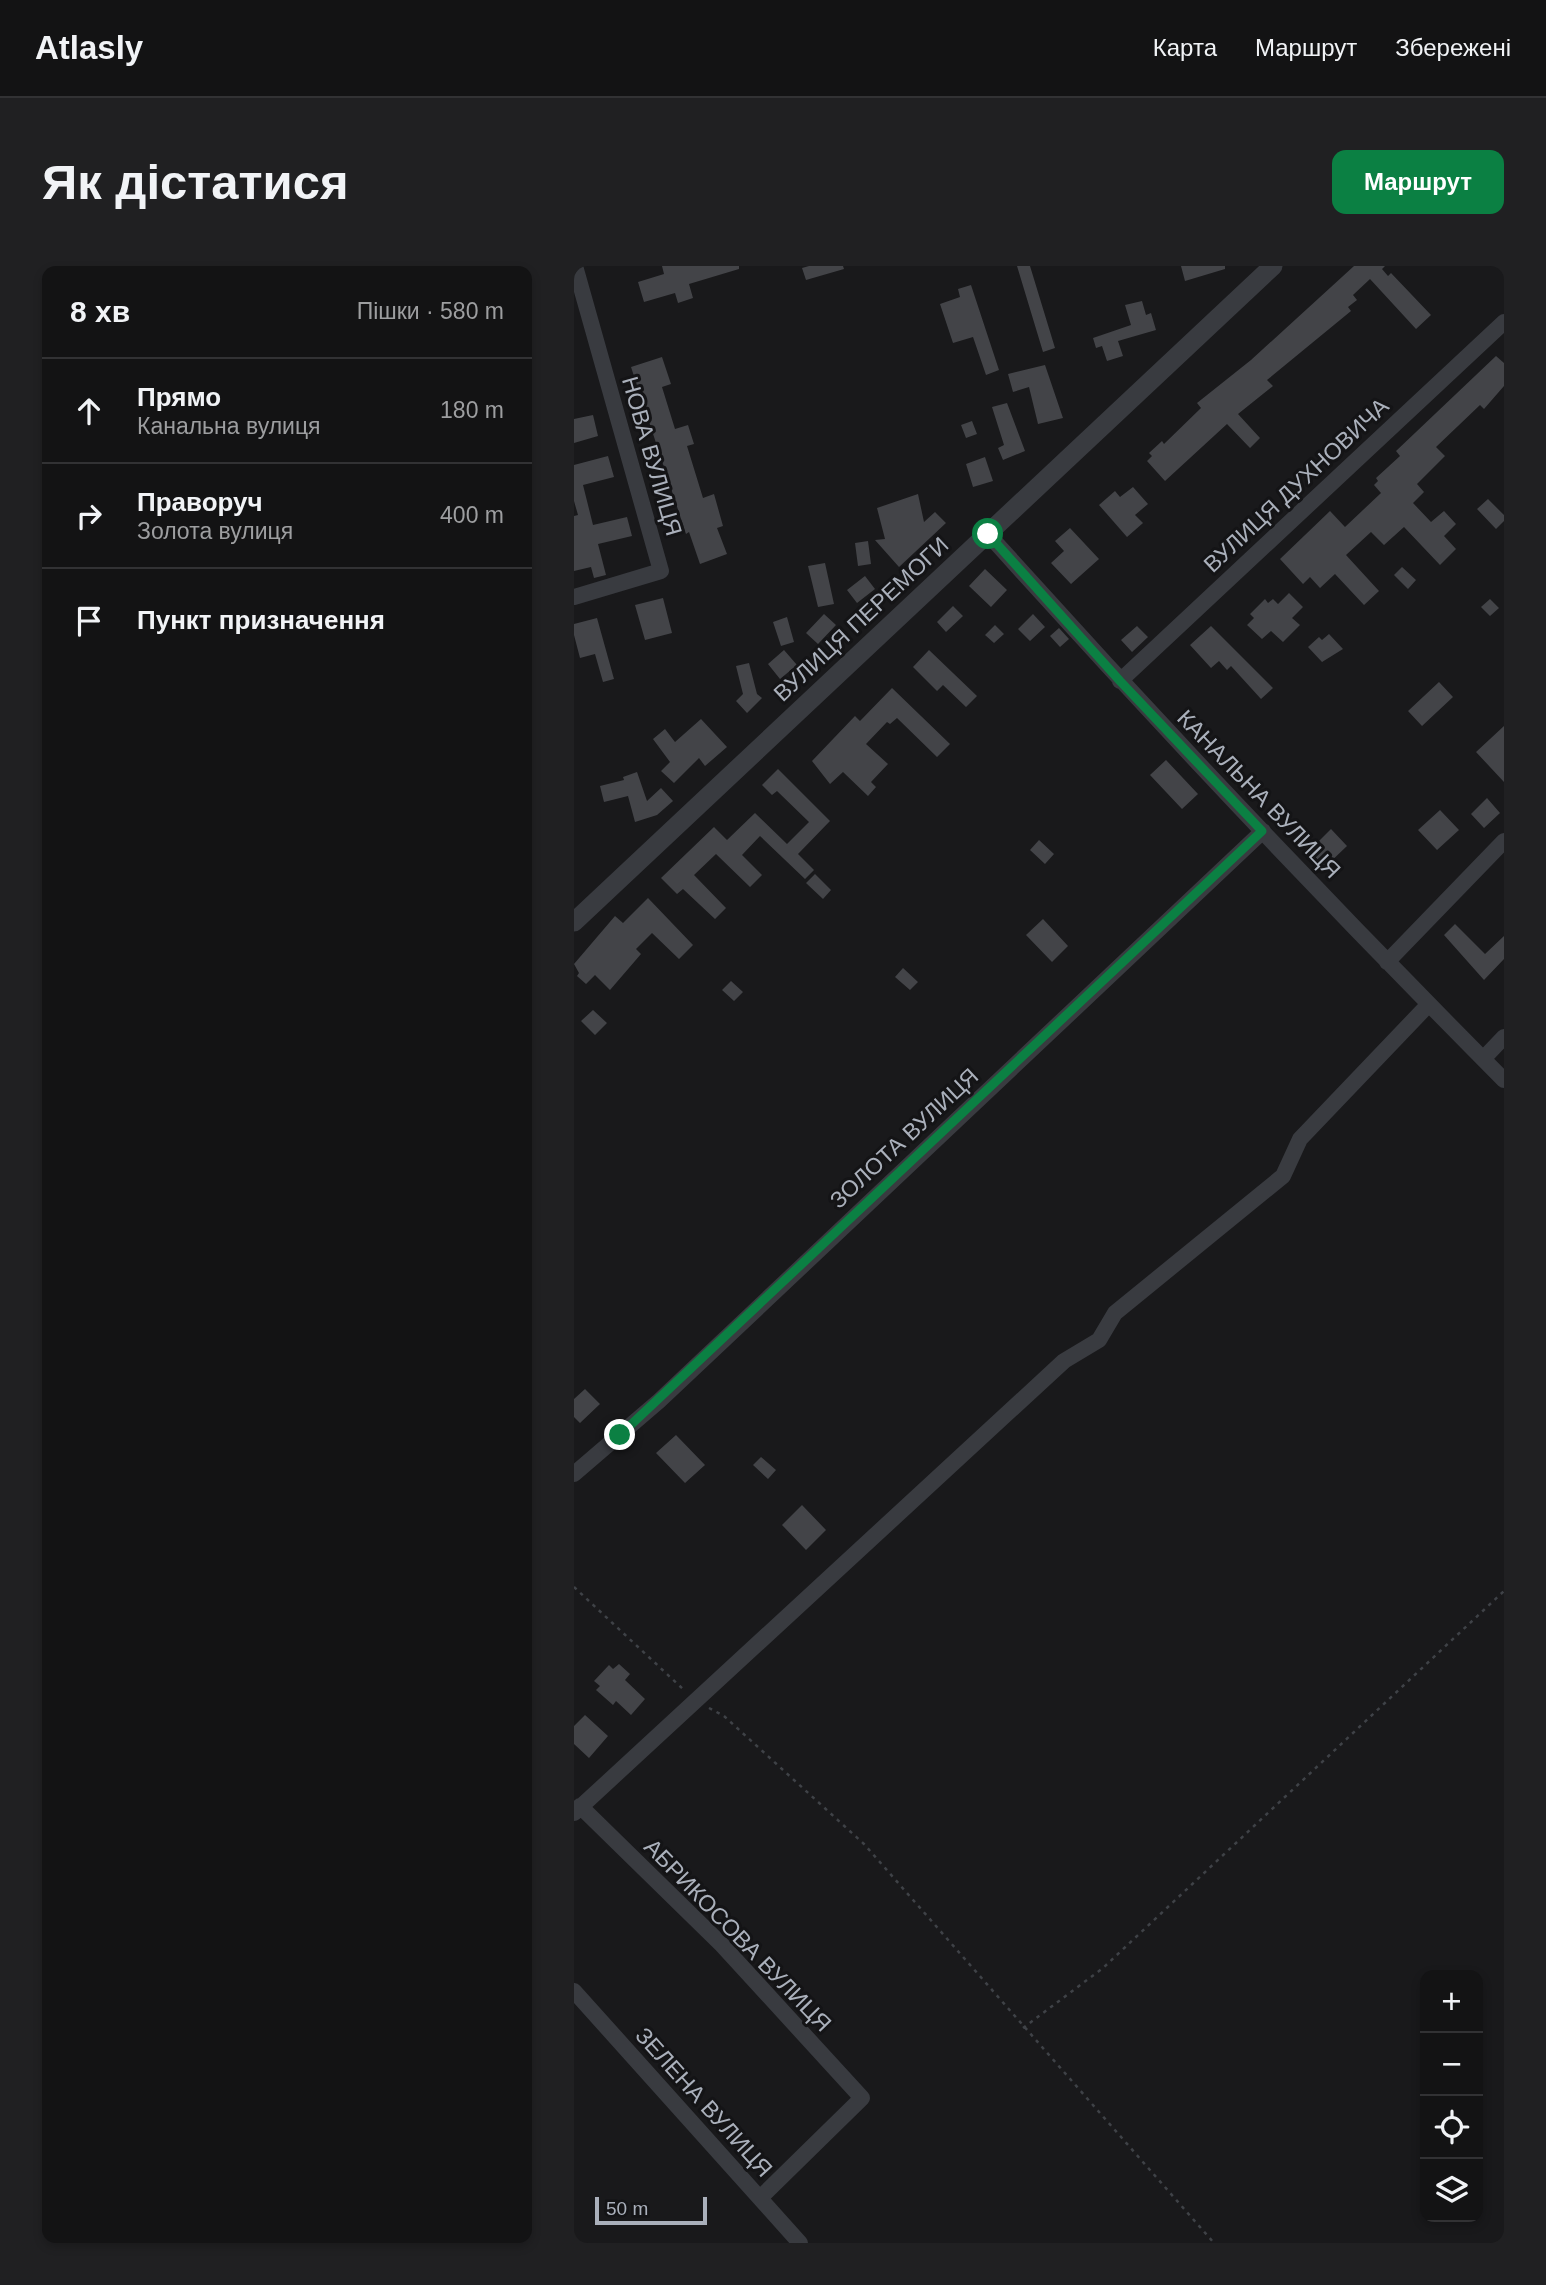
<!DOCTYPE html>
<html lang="uk">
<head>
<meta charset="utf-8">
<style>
	:root { --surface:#131314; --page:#202022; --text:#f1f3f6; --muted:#9d9ea0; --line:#323234; --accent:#0b8043 }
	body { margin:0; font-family:Arial,sans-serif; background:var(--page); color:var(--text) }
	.controls { position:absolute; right:21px; bottom:21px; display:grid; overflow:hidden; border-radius:14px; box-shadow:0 4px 10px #0003 }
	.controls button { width:63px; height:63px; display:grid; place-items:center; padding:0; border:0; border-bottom:2px solid var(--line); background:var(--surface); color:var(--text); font:35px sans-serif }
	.scale { position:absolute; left:21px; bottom:18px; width:112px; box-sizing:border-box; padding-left:7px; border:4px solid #aab0bb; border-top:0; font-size:19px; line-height:24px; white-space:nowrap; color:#aab0bb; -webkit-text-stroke:5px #141416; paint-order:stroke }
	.stop { position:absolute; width:21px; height:21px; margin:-16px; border:5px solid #0b8043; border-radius:50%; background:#fff }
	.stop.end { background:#0b8043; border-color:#fff; box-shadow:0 2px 7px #0008 }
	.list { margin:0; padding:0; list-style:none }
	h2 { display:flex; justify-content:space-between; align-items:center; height:91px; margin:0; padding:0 28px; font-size:30px }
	h2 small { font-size:23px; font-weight:400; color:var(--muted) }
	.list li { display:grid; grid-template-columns:46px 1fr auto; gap:21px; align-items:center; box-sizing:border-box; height:105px; padding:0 28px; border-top:2px solid var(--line) }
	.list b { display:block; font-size:26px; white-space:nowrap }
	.list p { margin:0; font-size:23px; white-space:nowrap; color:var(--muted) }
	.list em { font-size:23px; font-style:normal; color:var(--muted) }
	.icon { flex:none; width:38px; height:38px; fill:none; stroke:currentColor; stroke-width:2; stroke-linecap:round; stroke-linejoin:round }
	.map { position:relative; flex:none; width:930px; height:1977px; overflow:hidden; border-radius:14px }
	header { display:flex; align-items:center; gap:42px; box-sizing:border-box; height:98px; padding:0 35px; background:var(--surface); border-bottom:2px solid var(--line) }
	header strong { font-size:33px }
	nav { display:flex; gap:38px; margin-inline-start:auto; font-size:24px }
	.intro { display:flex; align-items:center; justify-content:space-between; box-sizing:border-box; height:168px; padding:0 42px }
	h1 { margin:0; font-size:49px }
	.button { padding:18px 32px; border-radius:14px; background:var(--accent); color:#fff; font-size:24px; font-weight:700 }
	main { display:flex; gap:42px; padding:0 42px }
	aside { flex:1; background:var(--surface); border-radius:14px; box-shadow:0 4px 10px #0003 }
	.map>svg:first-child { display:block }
	.building { fill:#434448 }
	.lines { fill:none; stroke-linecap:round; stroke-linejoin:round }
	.path { stroke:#3f4247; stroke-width:2.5; stroke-dasharray:3.5 5; stroke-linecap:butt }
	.minor { stroke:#393b40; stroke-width:16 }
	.tertiary { stroke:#393b40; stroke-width:19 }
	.route { stroke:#0b8043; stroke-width:9 }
	.labels { text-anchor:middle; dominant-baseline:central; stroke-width:6; stroke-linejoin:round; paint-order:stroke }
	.street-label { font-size:23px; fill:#aab0bb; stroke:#141416 }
</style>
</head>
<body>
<header>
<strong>Atlasly</strong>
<nav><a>Карта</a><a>Маршрут</a><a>Збережені</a></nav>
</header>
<div class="intro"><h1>Як дістатися</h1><a class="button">Маршрут</a></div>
<main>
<aside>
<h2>8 хв<small>Пішки · 580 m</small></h2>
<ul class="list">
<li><svg class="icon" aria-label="ahead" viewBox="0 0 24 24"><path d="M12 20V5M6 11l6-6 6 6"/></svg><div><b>Прямо</b><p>Канальна вулиця</p></div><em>180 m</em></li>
<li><svg class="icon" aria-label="right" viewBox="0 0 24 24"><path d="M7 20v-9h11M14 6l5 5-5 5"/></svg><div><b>Праворуч</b><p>Золота вулиця</p></div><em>400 m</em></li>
<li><svg class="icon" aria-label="arrive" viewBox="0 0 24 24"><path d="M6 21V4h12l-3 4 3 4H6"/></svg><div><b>Пункт призначення</b></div></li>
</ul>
</aside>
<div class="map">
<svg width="930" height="1977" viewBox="0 0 930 1977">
	<rect width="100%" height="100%" fill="#19191b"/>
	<path class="building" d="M88,0H165V3L115,18L119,32L104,37L101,27L70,36L64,16L90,8Z
		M235,0H269L270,3L232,14L228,2Z
		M443,0H456L481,82L469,86Z
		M607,0H651V3L611,15Z
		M780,0H811L808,3L814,10L817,7L857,49L842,63L796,13L779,29L783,34L774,41L777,45L693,114L699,120L664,148L686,172L676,182L653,158L591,215L573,195L578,190L575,187L588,175L590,178L627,142L623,137L677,94Z
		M397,19L425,104L412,109L399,71L379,77L366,38L386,31L384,23Z
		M568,35L572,49L577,47L582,64L544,75L549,90L533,95L528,80L522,82L519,72L557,59L551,39Z
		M922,90L930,97V120L910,143L906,139L862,181L871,190L843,218L850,226L839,237L857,256L870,245L882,258L870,270L882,283L866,299L830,261L810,279L797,266L772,289L805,325L790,339L761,308L746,322L736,311L729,318L706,293L756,245L771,261L807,227L800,219L804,215L802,212L826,190L822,185Z
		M88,91L97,118L88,121L101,163L114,159L120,178L113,180L129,232L140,228L149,260L143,262L153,288L126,298L115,266L112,268L57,101Z
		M471,99L489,152L464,158L455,121L439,126L434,108Z
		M433,137L451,185L429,194L424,182L430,179L418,141Z
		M19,149L24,170L0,177V153Z
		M398,155L403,168L392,172L387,159Z
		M34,190L40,211L9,219L19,259L53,251L58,270L24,278L32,309L20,312L17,301L0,305V250L4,249L0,235V199Z
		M411,191L419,215L399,221L392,198Z
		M559,221L574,238L561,249L569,257L553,271L525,239L541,225L546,231Z
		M344,228L350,256L361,246L372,257L325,301L301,274L311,273L303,242Z
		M914,233L930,249V255L922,263L903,243Z
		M496,262L525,293L497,318L477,297L490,285L481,275Z
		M294,275L297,298L284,300L281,277Z
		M251,297L260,338L244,341L234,300Z
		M828,301L842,314L834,323L820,309Z
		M411,303L433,324L417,341L395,320Z
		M291,310L301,323L283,337L273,324Z
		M715,327L729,341L718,352L726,359L709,376L697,365L688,373L673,359L680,352L676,348L691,333L694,337L699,333L704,338Z
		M89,332L98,367L71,374L61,339Z
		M916,333L925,342L916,350L907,341Z
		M379,340L389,350L372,366L363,356Z
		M250,348L262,359L244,378L232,367Z
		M459,348L471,361L456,375L444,363Z
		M213,351L220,376L207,380L199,356Z
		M23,352L40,413L29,416L21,388L6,392L0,369V358Z
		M421,359L430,368L420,377L411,369Z
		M563,360L574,371L558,386L547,374Z
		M637,360L699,422L687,433L657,400L653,404L645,395L637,402L616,379Z
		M485,362L495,373L486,381L476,370Z
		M755,368L769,383L748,396L734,381L745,371L748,374Z
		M210,384L223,399L206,413L194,398Z
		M355,384L403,430L392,441L369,419L363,425L339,401Z
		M175,397L183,428L188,432L173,447L162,435L169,428L162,400Z
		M865,416L879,431L848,460L834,445Z
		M318,422L376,478L363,491L323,452L316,458L313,456L292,478L314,498L297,516L302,521L294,530L269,506L256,518L238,495L281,450L286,455Z
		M127,453L153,481L131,500L125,492L100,517L87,505L96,496L79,473L91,463L101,476Z
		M930,460V516L902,486Z
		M592,494L624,528L608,543L576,509Z
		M204,503L256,555L224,588L240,604L231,613L186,570L168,589L188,609L176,621L142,588L120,609L152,642L141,653L109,623L103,628L87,612L140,561L153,574L181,547L213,578L235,556L203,525L198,529L188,519Z
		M63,506L73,535L87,522L99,535L83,549L61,556L54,530L30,536L26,520L50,514L49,511Z
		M913,532L926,547L910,562L897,548Z
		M866,544L885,564L863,584L844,564Z
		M757,563L773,580L751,601L735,585Z
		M465,574L480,588L471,598L456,584Z
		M241,608L257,624L249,633L232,617Z
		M74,632L119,679L105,693L78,667L62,683L67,688L36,724L21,709L12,718L3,710L5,707L0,698L41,650L49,657Z
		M469,653L494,680L478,696L452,669Z
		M881,658L911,688L930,670V693L910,714L870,669Z
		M329,702L344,716L336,724L321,711Z
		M157,715L169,726L160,735L148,724Z
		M19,744L33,757L21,769L7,755Z
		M11,1123L26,1138L6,1157L0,1151V1133Z
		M102,1169L131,1199L111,1217L82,1187Z
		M187,1191L202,1204L194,1213L179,1199Z
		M228,1239L252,1264L232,1284L208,1259Z
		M45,1398L56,1408L51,1414L71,1433L57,1449L42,1435L39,1439L22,1424L26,1420L20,1415L35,1399L39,1403Z
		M11,1449L34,1470L15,1492L0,1478V1460Z"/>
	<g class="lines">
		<path class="path" d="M0,1321L110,1424
			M135,1442L150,1450L290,1578L640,1977
			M449,1762L529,1702L930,1325"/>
		<path class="minor" d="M414,268C581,454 753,636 930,814
			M0,331L87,305L1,0
			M546,415L930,56
			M813,696L930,575
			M909,793L930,771
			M0,1208L85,1135L689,565
			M6,1540L148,1679L288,1832L186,1932
			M0,1547L490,1095L525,1074L541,1047L709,910L726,873L855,738
			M0,1725L226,1977"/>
		<path class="tertiary" d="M0,656L699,0"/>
	</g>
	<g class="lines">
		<path class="route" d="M46,1169L688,565L546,415L414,268"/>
	</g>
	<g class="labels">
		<g class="street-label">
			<text transform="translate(78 190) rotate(74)">НОВА ВУЛИЦЯ</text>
			<text transform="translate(722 219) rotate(-43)">ВУЛИЦЯ ДУХНОВИЧА</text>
			<text transform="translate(287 353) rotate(-43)">ВУЛИЦЯ ПЕРЕМОГИ</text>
			<text transform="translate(685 528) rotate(46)">КАНАЛЬНА ВУЛИЦЯ</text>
			<text transform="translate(330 872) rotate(-43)">ЗОЛОТА ВУЛИЦЯ</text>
			<text transform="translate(164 1669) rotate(46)">АБРИКОСОВА ВУЛИЦЯ</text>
			<text transform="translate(130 1836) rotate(48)">ЗЕЛЕНА ВУЛИЦЯ</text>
		</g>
	</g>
</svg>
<div class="controls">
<button>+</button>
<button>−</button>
<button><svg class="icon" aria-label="locate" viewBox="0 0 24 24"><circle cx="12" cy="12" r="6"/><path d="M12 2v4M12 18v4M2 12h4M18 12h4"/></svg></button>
<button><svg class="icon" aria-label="layers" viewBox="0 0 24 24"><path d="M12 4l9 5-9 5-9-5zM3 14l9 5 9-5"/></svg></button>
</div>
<div class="scale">50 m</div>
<div class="stop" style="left:414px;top:268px"></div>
<div class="stop end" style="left:46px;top:1169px"></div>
</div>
</main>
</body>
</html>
